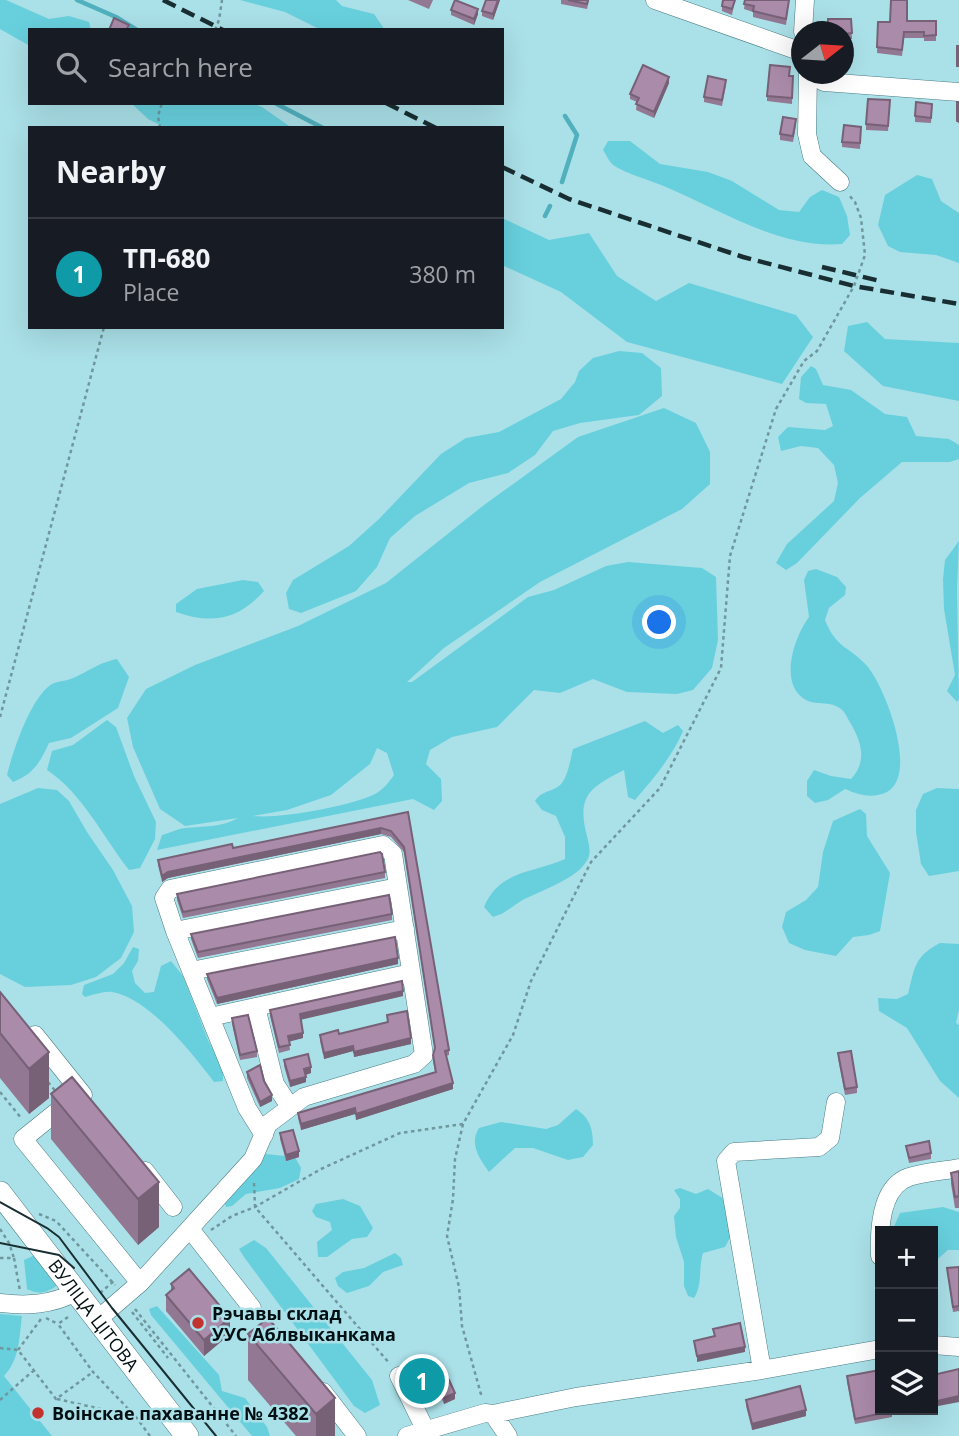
<!DOCTYPE html>
<html lang="en">
<head>
<meta charset="utf-8">
<style>
	:root { --surface:#171b24; --page:#20242c; --text:#f1f3f6; --muted:#9ea1a6; --line:#363941; --accent:#2563eb }
	body { margin:0; font-family:"Open Sans",sans-serif; background:var(--page); color:var(--text) }
	.controls { position:absolute; right:21px; bottom:21px; display:grid; overflow:hidden; border-radius:0px; box-shadow:0 7px 28px #0002 }
	.controls button { width:63px; height:63px; display:grid; place-items:center; padding:0; border:0; border-bottom:2px solid var(--line); background:var(--surface); color:var(--text); font:35px sans-serif }
	.compass { position:absolute; left:791px; top:21px; width:63px; height:63px; border-radius:50%; background:var(--surface); box-shadow:0 7px 28px #0002; rotate:73deg }
	.you { position:absolute; left:660px; top:623px; width:24px; height:24px; margin:-18px; border:5px solid #fff; border-radius:50%; background:#1a73e8; box-shadow:0 0 0 10px #1a73e833 }
	.badge { display:grid; place-items:center; width:46px; height:46px; border-radius:50%; background:var(--accent); color:#fff; font-size:23px; font-weight:700 }
	.pin { position:absolute; translate:-50% -50%; border:4px solid #fff; box-shadow:0 2px 7px #0006 }
	.list { margin:0; padding:0; list-style:none }
	h2 { display:flex; justify-content:space-between; align-items:center; height:91px; margin:0; padding:0 28px; font-size:30px }
	h2 small { font-size:23px; font-weight:400; color:var(--muted) }
	.list li { display:grid; grid-template-columns:46px 1fr auto; gap:21px; align-items:center; box-sizing:border-box; height:112px; padding:0 28px; border-top:2px solid var(--line) }
	.list b { display:block; font-size:26px; white-space:nowrap }
	.list p { margin:0; font-size:23px; white-space:nowrap; color:var(--muted) }
	.list em { font-size:23px; font-style:normal; color:var(--muted) }
	.icon { flex:none; width:38px; height:38px; fill:none; stroke:currentColor; stroke-width:2; stroke-linecap:round; stroke-linejoin:round }
	.map { position:relative; flex:none; width:959px; height:1436px; overflow:hidden }
	.search { position:absolute; background:var(--surface); box-shadow:0 7px 28px #0002; left:28px; top:28px; width:476px; height:77px; display:flex; align-items:center; gap:18px; box-sizing:border-box; padding:0 24px; border-radius:0px; color:var(--muted); font-size:26px }
	.panel { position:absolute; background:var(--surface); box-shadow:0 7px 28px #0002; left:28px; top:126px; width:476px; height:203px; border-radius:0px }
	.map>svg:first-child { display:block }
	.green { fill:#68d0dd; fill-rule:evenodd }
	.lines { fill:none; stroke-linecap:round; stroke-linejoin:round }
	.stream { stroke:#50b0bd; stroke-width:4.5 }
	.minor-casing { stroke:#487c83; stroke-width:19 }
	.major-casing { stroke:#487c83; stroke-width:24 }
	.path { stroke:#6f979d; stroke-width:2.5; stroke-dasharray:3.5 3.5; stroke-linecap:butt }
	.minor { stroke:#fff; stroke-width:18 }
	.major { stroke:#fff; stroke-width:23 }
	.tram { stroke:#192e32; stroke-width:2 }
	.rail { stroke:#192e32; stroke-width:4.5; stroke-dasharray:14 7; stroke-linecap:butt }
	.wall { fill:#927892 }
	.shaded-wall { fill:#776177 }
	.building { fill:#aa8baa; stroke:#776177; stroke-width:2 }
	.poi-dot { fill:#c2332f; stroke:#aae0e8; stroke-width:2.5 }
	.labels { text-anchor:middle; dominant-baseline:central; stroke-width:5; stroke-linejoin:round; paint-order:stroke }
	.poi-label { font-size:18px; font-weight:bold; fill:#000f12; stroke:#aae0e8; text-anchor:start }
	.street-label { font-size:18px; fill:#000f12; stroke:#aae0e8 }
</style>
</head>
<body>
<div class="map">
<svg width="959" height="1436" viewBox="0 0 959 1436">
	<rect width="100%" height="100%" fill="#aae0e8"/>
	<path class="green" d="M0,0H6L49,19L69,16L89,22L91,30H30V46L0,29Z
		M240,0H336L342,6L374,14L385,30H321L285,12Z
		M131,103H252L262,107L292,128H166L148,119Z
		M608,141H630L660,164L708,172L732,181L779,210L799,212L810,197L822,190L839,197L847,216L850,235L842,244C780,249 721,210 666,187C654,182 619,171 612,164C608,160 606,154 603,150Z
		M917,175L932,179L941,201L959,213V263L936,255L900,252L888,246L878,225L885,195Z
		M502,218L549,240L589,233L617,276L656,301L689,283L796,315L813,337L782,384L627,342L561,292L502,265Z
		M867,322L885,339L959,343V401L883,386L844,351L848,326Z
		M619,351L642,353L661,368L662,396L639,415L580,423L553,431L535,455L508,473L469,483L415,516L390,538L377,567L356,591L301,613L289,609L286,593L293,580L349,546L379,519L441,454L466,438L499,432L561,399L575,382L579,371L593,358Z
		M811,366L816,369L823,385L851,390L885,414L907,417L916,436L949,439L959,445V459L950,462H902L860,498L797,563L786,570L776,563L787,544L834,501L838,483L834,465L818,448L801,446L781,451L778,437L788,427L825,430L833,426L826,404L806,403L799,399L801,377Z
		M664,408L696,423L710,452V484L682,509L540,582L444,648L407,682H412L528,597L554,590L606,566L628,562L702,568L716,577L718,640L712,668L693,690L677,694L627,692L593,679L560,693L534,690L497,727L452,737L430,750L426,764L441,779L442,801L434,810L413,799L157,850L162,835C169,833 177,829 185,828C204,826 220,828 238,818L185,826L160,809L133,747L127,718L146,689L195,665L298,626L386,583L484,505L578,437ZM377,748L387,753L394,775C389,782 383,790 375,794C352,806 279,819 253,816L287,810L331,795L370,764Z
		M959,541L957,589L959,699L957,702L947,691L955,675L944,609L943,579L945,560Z
		M816,569L837,577L846,587L845,595L829,608L825,620C837,650 850,646 868,667C885,688 919,774 887,792C872,799 859,795 845,789L828,800L815,803L807,796V781L814,770L831,776L851,779C867,762 862,743 851,724C848,720 846,713 842,710C832,700 817,706 806,700C778,685 794,637 809,617L804,580L808,571Z
		M243,580L258,582L264,591C239,619 212,625 176,612V604L197,589Z
		M117,659L129,677L118,708L71,738L49,743C40,762 34,774 13,782L7,775C13,751 30,698 52,684C58,681 67,681 73,678C90,671 97,663 117,659Z
		M107,720L116,727L134,776L156,822L155,839L140,868L129,870C103,837 83,794 47,770L52,751L73,745Z
		M645,721L663,733L678,725L683,731C672,757 653,779 635,800L628,797L624,770C591,787 576,795 587,836C589,845 592,854 586,862C575,880 539,891 521,901C511,907 505,914 493,917L484,907C499,870 534,873 565,859V837L556,816L542,810L535,801C541,791 551,792 559,786C568,779 570,760 573,749Z
		M38,788L57,790L69,801L87,832L113,870L132,906L134,932L121,958L96,977L71,985L25,987L0,974V804Z
		M937,788L959,789V871L929,876L921,864L916,832V810L923,794Z
		M860,809L866,814L867,836L890,873L880,931L869,935L853,937L836,956L805,950L789,943L782,927L786,912L806,900L818,887L823,852L833,821Z
		M940,943L959,944V1010L956,1023L959,1025V1098L940,1081L907,1028L879,1011L878,998L897,999L908,994C915,967 914,957 940,943Z
		M133,947L139,949L138,961L132,971L135,983L145,993L154,992L161,966L171,961L183,976L208,1040L223,1069V1081L214,1082C192,1053 149,998 112,992C104,991 93,995 85,997L82,994L84,985L113,974L124,963Z
		M576,1109C590,1118 593,1129 593,1145L583,1157L568,1160L533,1148H515L489,1172C479,1158 469,1144 479,1128L501,1122L546,1129L558,1125Z
		M266,1154L295,1157L301,1168L299,1179L280,1188L246,1194L232,1206L226,1207L224,1201L246,1171Z
		M680,1188L696,1194L708,1189L724,1199L732,1234L725,1247L703,1253C698,1269 703,1284 694,1298L688,1296L684,1286V1262L676,1237L674,1216L680,1208V1199L674,1190Z
		M343,1199L360,1206L373,1228L367,1237L352,1239L327,1257H318L317,1242L332,1230L330,1222L316,1217L312,1211L316,1204Z
		M943,1207L959,1212V1250H948L933,1263V1231H892L900,1213Z
		M254,1240L266,1248L372,1380L380,1405L365,1413L354,1406L244,1257L239,1249Z
		M395,1253L401,1258L403,1265L383,1272L369,1286L347,1293L338,1286L335,1278L343,1272L364,1268Z
		M35,1255L58,1285C46,1293 40,1295 27,1289L24,1260Z
		M157,1306L219,1375L222,1391L245,1398L267,1427L270,1436H252L151,1315L149,1309Z
		M0,1314L22,1316C19,1338 20,1359 4,1376L52,1436H0Z"/>
	<g class="lines">
		<path class="stream" d="M77,0L116,17L137,30
			M275,103L323,128
			M562,182L577,135L565,116
			M545,216L550,206"/>
		<defs>
			<path id="minor" d="M655,0L802,52
				M803,32L805,0
				M808,74L807,134L812,156L840,182
				M810,74L824,82L959,92
				M175,931L398,887
				M191,971L405,929
				M256,1007L275,1084L290,1107
				M210,1017L411,973
				M35,1035L83,1095
				M69,1102L23,1139L140,1283
				M145,1171L173,1207
				M190,1229L252,1308
				M880,1256C879,1231 880,1187 909,1177C925,1172 943,1171 959,1168
				M0,1303C27,1306 51,1305 76,1292
				M97,1320L140,1283L253,1159L268,1124L304,1097L414,1064L424,1055L393,854L383,845L170,889L164,898L175,931L247,1108L264,1135
				M933,1345L959,1347
				M762,1370L726,1161L734,1152L819,1147L830,1138L836,1102
				M399,1376L426,1431
				M323,1392L357,1436
				M493,1414L576,1397L762,1370L880,1349
				M407,1436L485,1413L493,1414L508,1436"/>
			<g id="major">
				<path id="s1" d="M0,1193L187,1436"/>
			</g>
		</defs>
		<use href="#minor" class="minor-casing"/>
		<use href="#major" class="major-casing"/>
		<path class="path" d="M215,30L219,20L222,0
			M160,128L158,116L162,103
			M0,717L104,327
			M48,1082L57,1093
			M0,1092L22,1119
			M463,1124L455,1159L453,1199L447,1236L459,1287L462,1326L482,1398
			M254,1183L255,1207L390,1364
			M39,1214L56,1221L115,1285
			M0,1229L9,1243L14,1258
			M211,1230L232,1216L255,1207L321,1169L400,1133L463,1124L513,1035L531,981L591,862L660,788L721,668L730,556L776,409L804,361L817,351L854,286L865,255L861,218L855,202L848,194
			M0,1258H14L20,1291
			M100,1293L114,1281
			M135,1309L236,1436
			M132,1312L168,1358
			M68,1317L58,1324L93,1372L136,1417L150,1436
			M46,1318L58,1324
			M0,1348L18,1350L56,1399L93,1372
			M18,1350L41,1319
			M57,1399L136,1417
			M0,1400L34,1370"/>
		<use href="#minor" class="minor"/>
		<use href="#major" class="major"/>
		<path class="tram" d="M0,1202L47,1228L59,1237L112,1308L216,1436
			M0,1243L59,1255L74,1268"/>
		<path class="rail" d="M163,0L223,30
			M386,103L436,128
			M502,167L569,199L743,257L854,286L959,304
			M822,267L880,281"/>
	</g>
	<path class="wall" d="M408,0H433L429,9Z
		M500,0L493,20L482,16V11Z
		M561,0H589L587,9L561,4Z
		M735,0L732,15L722,11V6Z
		M745,0H789L786,25L753,17V12L744,9Z
		M451,10L478,14L474,25L451,15Z
		M851,19L852,39H844V32Z
		M936,21V41H924V38H904L902,56L877,53L878,22Z
		M790,76H793L792,104L767,101V96Z
		M669,83L654,118L636,110L637,102L630,99V94Z
		M726,85L722,106L704,102V97Z
		M932,104L931,123L915,122V116Z
		M890,106L888,131L866,130V124Z
		M796,125L793,142L780,140V134Z
		M861,133L860,149L842,147V142Z
		M408,812L449,1050V1055L446,1056L453,1089L356,1120L355,1114L301,1130L298,1118V1113L435,1072L433,1061L435,1050L404,852L391,837L381,834L168,878L162,882L158,865V860L233,848Z
		M385,872V878L183,918L177,900V894Z
		M392,914V920L198,958L191,939V934Z
		M398,964L217,1004L207,979V974Z
		M0,992L49,1098L29,1114L0,1078Z
		M403,996L300,1019L303,1038L289,1041L290,1050L279,1053L270,1016V1010Z
		M387,1015L411,1044L354,1057L353,1051L324,1059L320,1041V1035L339,1034L387,1023Z
		M232,1018L257,1051V1057L240,1060L232,1024Z
		M838,1053L857,1087V1093L845,1095L838,1058Z
		M284,1060L311,1073L306,1075V1082L290,1087L284,1066Z
		M247,1072L264,1081L272,1101L260,1107L247,1078Z
		M72,1077L159,1227L138,1245L51,1139V1094Z
		M280,1133L299,1157L286,1161L280,1139Z
		M906,1146L931,1153V1159L909,1163Z
		M959,1171V1208H955L951,1184V1173Z
		M959,1267V1311L953,1312L947,1268Z
		M171,1284L230,1334L204,1356L166,1311V1295L171,1291Z
		M248,1334L335,1436H296L248,1380Z
		M412,1372L433,1384L419,1391L412,1377Z
		M847,1376L892,1410V1417L855,1424L847,1382Z
		M438,1385L455,1399L444,1404L438,1390Z
		M746,1400L806,1416L752,1430L746,1406Z"/>
	<path class="shaded-wall" d="M498,0H500L493,20V14Z
		M478,9V14L474,25V19Z
		M669,77V83L654,118V112Z
		M381,828V834L168,878L162,882V876L168,872Z
		M398,958V964L217,1004V998Z
		M403,991V996L300,1020V1014Z
		M303,1033V1038L288,1042V1036Z
		M411,1038V1044L354,1057V1052Z
		M353,1046V1051L324,1059V1053Z
		M49,1052V1098L29,1114V1069Z
		M311,1067V1073L304,1075V1069Z
		M306,1077V1082L290,1087V1081Z
		M453,1083V1089L356,1120V1114Z
		M272,1095V1101L260,1107V1102Z
		M355,1108V1114L301,1130V1124Z
		M299,1151V1157L286,1161V1155Z
		M159,1182V1227L138,1245V1199Z
		M230,1318V1334L204,1356V1340Z
		M745,1347V1352L697,1362V1356Z
		M433,1378V1384L419,1391V1385Z
		M455,1393V1399L444,1404V1398Z
		M959,1396V1402L933,1407V1402Z
		M335,1398V1436H316V1414Z
		M806,1410V1416L752,1430V1424Z"/>
	<path class="building" d="M455,0L478,9L474,19L451,10Z
		M486,0H498L493,14L482,11Z
		M568,0H588L587,4Z
		M723,0H735L732,9L722,6Z
		M745,0H789L786,19L753,11L754,6L744,4Z
		M891,0H907V21H936V35L924,36V32H904L902,50L877,47L878,22H890Z
		M114,18L129,25L126,30H109Z
		M828,19H851L852,33L844,34V32H828Z
		M957,46H959V66H957Z
		M643,65L669,77L654,112L636,104L639,98L630,94Z
		M770,65L790,67L789,76H793L792,98L767,96Z
		M708,76L726,80L722,100L704,97Z
		M868,99L890,100L888,126L866,124Z
		M916,102L932,104L931,118L915,116Z
		M957,102H959V122L957,121Z
		M783,117L796,119L793,136L780,134Z
		M844,125L861,127L860,143L842,142Z
		M408,812L449,1050L445,1051L453,1083L356,1114L355,1108L301,1124L298,1113L436,1072L433,1055L435,1048L404,847L391,831L381,828L168,872L162,876L158,860L232,844L233,848Z
		M380,852L382,854L385,872L183,912L177,894Z
		M389,895L392,914L198,952L191,934Z
		M395,937L398,958L217,998L207,974Z
		M402,981L403,991L300,1014L303,1033L288,1036L290,1045L279,1047L270,1010Z
		M0,992L49,1052L29,1069L0,1033Z
		M407,1011L411,1038L354,1052L353,1046L324,1053L320,1035L338,1030L339,1034L388,1022L387,1015Z
		M248,1015L257,1051L240,1055L232,1018Z
		M851,1051L857,1087L845,1089L838,1053Z
		M308,1054L311,1067L304,1069L306,1077L290,1081L284,1060Z
		M260,1065L264,1081L272,1095L260,1102L247,1072Z
		M72,1077L159,1182L138,1199L51,1094Z
		M293,1130L299,1151L286,1155L280,1133Z
		M929,1141L931,1153L909,1158L906,1146Z
		M959,1171V1196L955,1197L951,1173Z
		M959,1267V1306L953,1307L947,1268Z
		M189,1269L230,1318L204,1340L166,1295L174,1288L171,1284Z
		M268,1318L335,1398L316,1414L248,1334Z
		M740,1323L745,1347L697,1356L694,1341L715,1336L713,1329Z
		M427,1365L433,1378L419,1385L412,1372Z
		M959,1369V1396L933,1402V1375Z
		M880,1370V1410H892V1411L855,1419L847,1376Z
		M449,1380L455,1393L444,1398L438,1385Z
		M800,1386L806,1410L752,1424L746,1400Z"/>
	<g class="poi-dot">
		<circle cx="198" cy="1323" r="7"/>
		<circle cx="38" cy="1413" r="7"/>
	</g>
	<g class="labels">
		<g class="poi-label">
			<text x="212" y="1313">Рэчавы склад<tspan x="212" dy="21">УУС Аблвыканкама</tspan></text>
			<text x="52" y="1413">Воінскае пахаванне № 4382</text>
		</g>
		<g class="street-label">
			<text stroke="none"><textPath href="#s1" startOffset="154">ВУЛІЦА ЦІТОВА</textPath></text>
		</g>
	</g>
</svg>
<div class="controls">
<button>+</button>
<button>−</button>
<button><svg class="icon" aria-label="layers" viewBox="0 0 24 24"><path d="M12 4l9 5-9 5-9-5zM3 14l9 5 9-5"/></svg></button>
</div>
<svg class="compass" viewBox="-18 -18 36 36"><path d="M0-13l5 13h-10z" fill="#e53935"/><path d="M0 13l5-13h-10z" fill="#9ea1a6"/></svg>
<div class="you"></div>
<div class="pin badge" style="left:422px;top:1381px;background:#0f9aa8">1</div>
<div class="search"><svg class="icon" aria-label="search" viewBox="0 0 24 24"><circle cx="10" cy="10" r="6"/><path d="M15 15l6 6"/></svg>Search here</div>
<section class="panel">
<h2>Nearby<small></small></h2>
<ul class="list">
<li><span class="badge" style="background:#0f9aa8">1</span><div><b>ТП-680</b><p>Place</p></div><em>380 m</em></li>
</ul>
</section>
</div>
</body>
</html>
